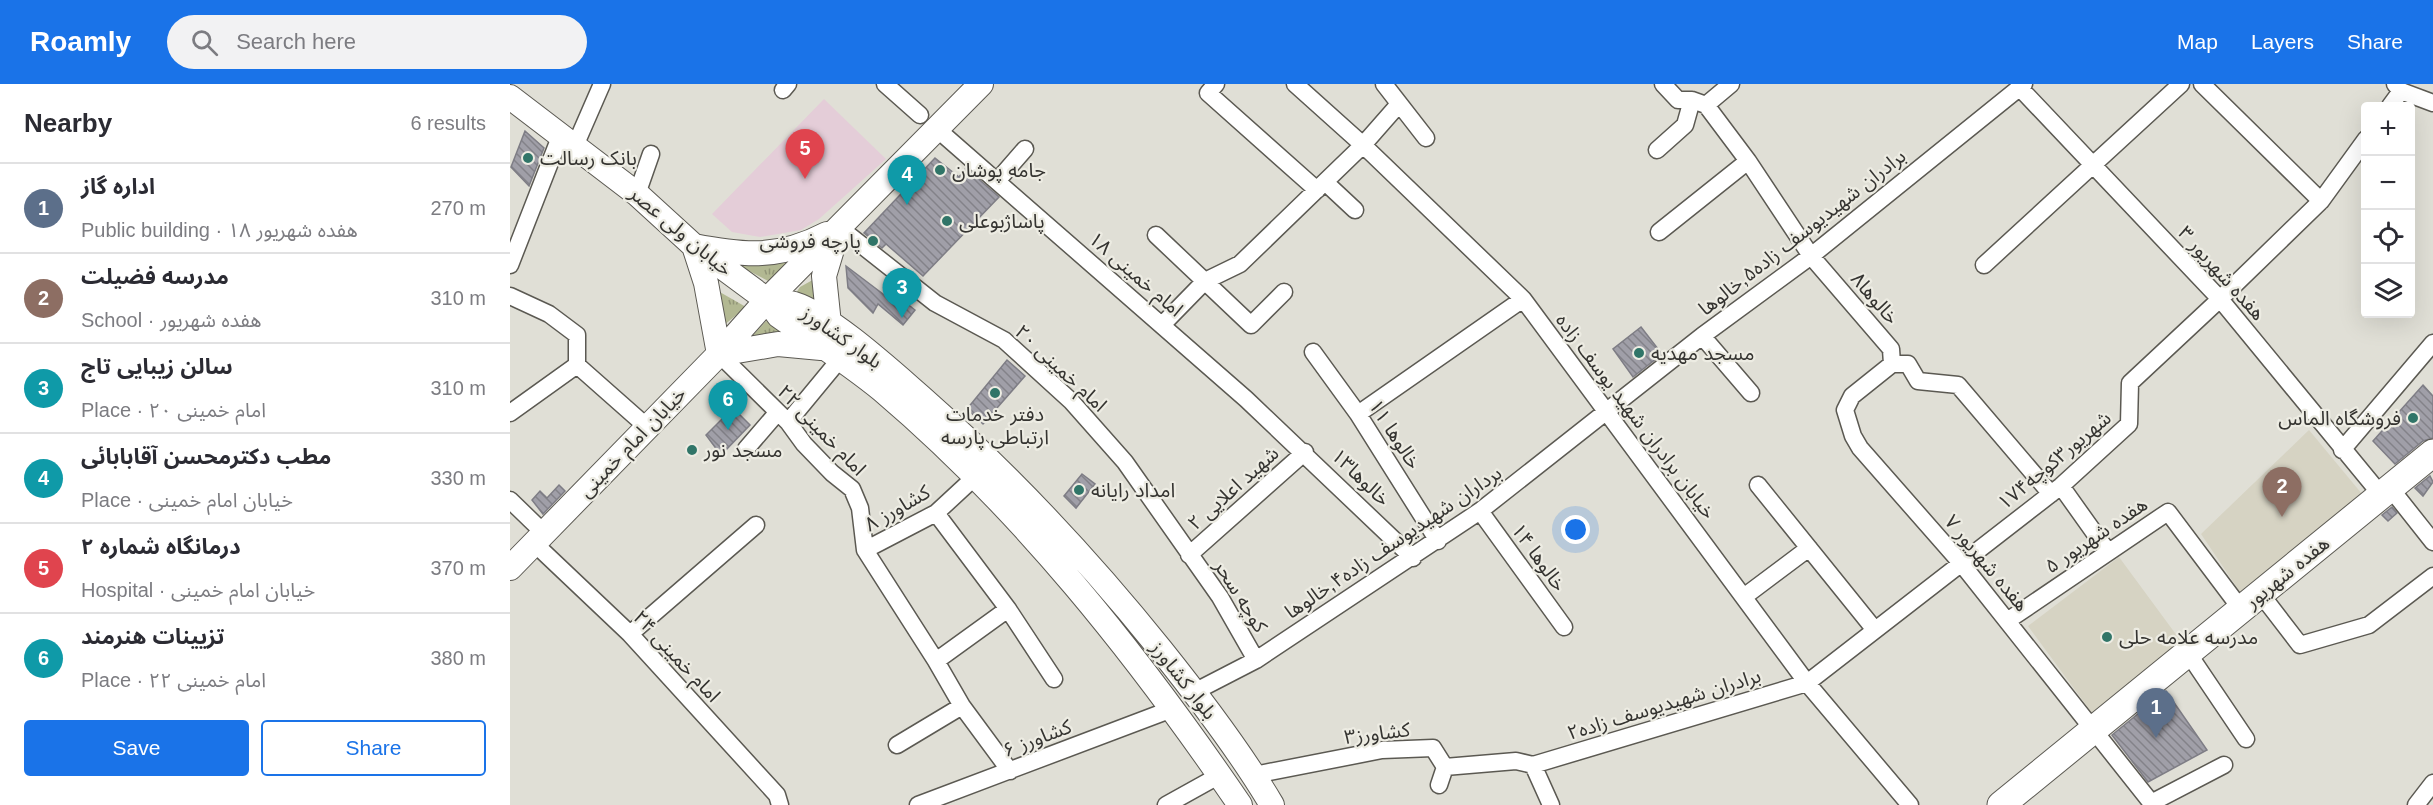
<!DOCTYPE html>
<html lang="en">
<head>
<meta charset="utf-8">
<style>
	:root { --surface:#fff; --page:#f2f2f3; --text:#2b2b33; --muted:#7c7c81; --line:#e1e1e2; --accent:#1a73e8 }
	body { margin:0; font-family:Arial,"Noto Sans Arabic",sans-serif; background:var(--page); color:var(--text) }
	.controls { position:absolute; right:18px; top:18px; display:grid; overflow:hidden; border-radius:6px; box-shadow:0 6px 24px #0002 }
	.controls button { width:54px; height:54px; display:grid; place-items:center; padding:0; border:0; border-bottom:2px solid var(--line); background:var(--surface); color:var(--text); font:30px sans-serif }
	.you { position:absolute; left:1066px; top:446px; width:21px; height:21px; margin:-15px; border:4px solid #fff; border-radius:50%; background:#1a73e8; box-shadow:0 0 0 9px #1a73e833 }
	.badge { display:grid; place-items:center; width:39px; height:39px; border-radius:50%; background:var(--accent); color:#fff; font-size:20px; font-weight:700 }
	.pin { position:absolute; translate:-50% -50px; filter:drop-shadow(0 2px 3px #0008) }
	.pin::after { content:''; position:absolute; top:32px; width:21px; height:18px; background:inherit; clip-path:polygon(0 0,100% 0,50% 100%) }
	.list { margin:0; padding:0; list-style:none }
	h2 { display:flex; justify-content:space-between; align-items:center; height:78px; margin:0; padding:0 24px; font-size:26px }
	h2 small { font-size:20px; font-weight:400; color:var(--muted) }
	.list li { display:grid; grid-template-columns:39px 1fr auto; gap:18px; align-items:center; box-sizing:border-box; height:90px; padding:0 24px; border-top:2px solid var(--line) }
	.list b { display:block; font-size:22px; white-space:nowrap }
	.list p { margin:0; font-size:20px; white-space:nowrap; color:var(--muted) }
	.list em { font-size:20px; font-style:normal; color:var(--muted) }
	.actions { display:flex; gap:12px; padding:18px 24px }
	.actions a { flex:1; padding:14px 0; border:2px solid var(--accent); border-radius:6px; text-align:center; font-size:21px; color:var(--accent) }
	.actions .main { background:var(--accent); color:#fff }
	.icon { flex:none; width:33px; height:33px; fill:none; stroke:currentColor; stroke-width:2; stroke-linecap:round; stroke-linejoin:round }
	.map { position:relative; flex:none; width:1923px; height:721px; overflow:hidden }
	header { display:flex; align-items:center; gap:36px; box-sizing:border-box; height:84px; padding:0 30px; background:var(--accent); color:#fff }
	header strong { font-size:28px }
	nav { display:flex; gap:33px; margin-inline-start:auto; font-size:21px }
	.search { width:420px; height:54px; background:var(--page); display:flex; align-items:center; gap:15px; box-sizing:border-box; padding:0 21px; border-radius:33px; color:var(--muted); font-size:22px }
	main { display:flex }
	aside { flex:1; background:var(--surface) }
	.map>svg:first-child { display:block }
	.built { fill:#d6d3c3 }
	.medical { fill:#e4cdd8 }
	.grass { fill:url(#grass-tufts) }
	.building { fill:url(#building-back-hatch); stroke:#7e7d85; stroke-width:1.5 }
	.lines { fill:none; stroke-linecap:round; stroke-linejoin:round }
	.minor-casing { stroke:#5b5952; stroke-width:19 }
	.secondary-casing { stroke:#5b5952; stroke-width:26 }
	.primary-casing { stroke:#5b5952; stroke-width:29 }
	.minor { stroke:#fff; stroke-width:16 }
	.secondary { stroke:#fff; stroke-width:24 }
	.primary { stroke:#fff; stroke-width:27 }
	.poi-dot { fill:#307568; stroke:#edece3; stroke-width:2 }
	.labels { text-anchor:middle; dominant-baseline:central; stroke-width:4.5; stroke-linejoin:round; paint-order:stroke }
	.poi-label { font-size:20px; fill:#353431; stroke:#edece3; text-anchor:start }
	.street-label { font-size:20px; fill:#353431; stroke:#edece3 }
</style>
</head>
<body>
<header>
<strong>Roamly</strong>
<div class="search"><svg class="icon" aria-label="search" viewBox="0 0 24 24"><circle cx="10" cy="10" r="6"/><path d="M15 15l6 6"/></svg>Search here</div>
<nav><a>Map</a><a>Layers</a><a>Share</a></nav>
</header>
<main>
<aside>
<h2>Nearby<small>6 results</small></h2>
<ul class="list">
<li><span class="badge" style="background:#5c6f8a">1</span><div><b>اداره گاز</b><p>Public building · هفده شهریور ۱۸</p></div><em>270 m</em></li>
<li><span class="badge" style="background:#8d6e63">2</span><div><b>مدرسه فضیلت</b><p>School · هفده شهریور</p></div><em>310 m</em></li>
<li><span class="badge" style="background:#0f9aa8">3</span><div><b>سالن زیبایی تاج</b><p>Place · امام خمینی ۲۰</p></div><em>310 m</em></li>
<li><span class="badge" style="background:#0f9aa8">4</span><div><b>مطب دکترمحسن آقابابائی</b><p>Place · خیابان امام خمینی</p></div><em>330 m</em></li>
<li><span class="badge" style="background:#e0444e">5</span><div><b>درمانگاه شماره ۲</b><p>Hospital · خیابان امام خمینی</p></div><em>370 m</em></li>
<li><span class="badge" style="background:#0f9aa8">6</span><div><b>تزیینات هنرمند</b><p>Place · امام خمینی ۲۲</p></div><em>380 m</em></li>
</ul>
<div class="actions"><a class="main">Save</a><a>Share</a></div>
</aside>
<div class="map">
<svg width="1923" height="721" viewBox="0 0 1923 721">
	<defs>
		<pattern id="grass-tufts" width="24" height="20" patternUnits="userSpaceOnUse" patternTransform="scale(1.5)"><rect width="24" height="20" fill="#b2b892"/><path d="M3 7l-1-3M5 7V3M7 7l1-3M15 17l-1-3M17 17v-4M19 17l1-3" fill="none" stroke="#929678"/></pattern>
		<pattern id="building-back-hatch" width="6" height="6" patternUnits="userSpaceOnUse" patternTransform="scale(1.5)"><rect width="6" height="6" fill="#a09fa8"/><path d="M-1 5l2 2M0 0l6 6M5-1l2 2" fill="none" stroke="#838289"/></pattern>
	</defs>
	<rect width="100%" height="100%" fill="#e0dfd6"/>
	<path class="built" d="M1799,346L1857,416L1732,511L1691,450Z
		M1609,473L1676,564L1585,633L1518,542Z"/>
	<path class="medical" d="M314,15L376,75L309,135L291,146L250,153L222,148L202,130Z"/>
	<path class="grass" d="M220,177H278L260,198Z
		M308,193L310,225L284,212L290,203Z
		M208,207L236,223L213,242Z
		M256,237L285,253L236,259Z"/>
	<path class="building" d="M15,47L34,64L19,102L1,83Z
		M425,74L449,93L456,84L489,113L413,192L376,160L372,164L354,149Z
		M336,182L381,216L385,210L405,226L393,241L368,220L363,229L338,204Z
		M1131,243L1152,270L1123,293L1103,265Z
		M497,276L515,292L473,340L457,325Z
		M1913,301L1923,312V354L1913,357L1885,380L1863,357Z
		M223,324L240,341L211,371L196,351Z
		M572,390L585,400L566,424L554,412Z
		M1920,392L1923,398L1913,412L1905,404Z
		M49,401L55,407L33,430L22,416L30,407L37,414Z
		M1882,423L1887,429L1878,437L1872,431Z
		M1656,607L1697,666L1638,698L1602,651Z"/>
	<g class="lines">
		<defs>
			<path id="minor" d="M375,0L410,31
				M706,0L698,9L807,106
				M785,0L853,61L1013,215L1297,599L1400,721
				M874,0L916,54
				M1153,0L1168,16H1182L1196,21L1238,77L1301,172L1381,265L1382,280L1342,312L1335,326L1343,352L1350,364L1451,479L1643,721
				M1692,0L1811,117
				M1885,0L1891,7L1923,19
				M1509,3L1710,215L1872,412
				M273,6L278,0
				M1196,21L1221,0
				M1880,22L1891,7
				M427,45L736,315L903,474
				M65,62L92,0
				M1147,66L1175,41L1182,16
				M488,96L515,65
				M815,98L845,126
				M127,110L141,70
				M330,144L425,219L494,256L561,317L615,378L710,513L746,576
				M1149,148L1238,77
				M646,151L741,241L774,208
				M0,181L50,53
				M1474,181L1671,0
				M0,212L39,230L67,251V281
				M652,241L695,197L730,180L853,61L889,20
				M1192,252L1241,309
				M803,268L848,330L928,457
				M209,270L278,338L294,360L322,389L342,405L350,424L355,466L426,577L452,622L500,687
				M1382,280H1398L1408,297L1448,301L1541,410
				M0,329L67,281L136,342
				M848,330L1013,215
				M278,338L330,275
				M236,365L267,329
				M1832,366L1923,259
				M1248,401L1365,546
				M1551,402L1598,468
				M1881,405L1923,458
				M0,416L34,449
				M970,427L1054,543
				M426,429L498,525L544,595
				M24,459L120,550L267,711L270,721
				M355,466L426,429L466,392
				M679,471L795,368
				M1750,509L1790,561L1859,541L1923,492
				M1235,512L1299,464
				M1497,537L1658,428L1731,525
				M120,550L246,441
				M1678,569L1736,655
				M426,577L498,525
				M684,608L746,576L970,427L1192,252L1301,172L1514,0
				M387,661L452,622
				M1023,681L1041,721
				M744,691L872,666L923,664L935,683L1006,677L1023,681L1297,599L1551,402L1619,340L1620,299L1710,215L1811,117L1856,55
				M929,701L935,683
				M1641,719L1714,681
				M408,721L662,625
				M656,721L710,691
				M1906,721L1923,699"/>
			<path id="secondary" d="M0,13L127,110L184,162L257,216L269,232C303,256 339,279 372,306C512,425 627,570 730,721
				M257,216C266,217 276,218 284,220C320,231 382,288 412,314C499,391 578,475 651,566C691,616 730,667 762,721
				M319,240L314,192L326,152
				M311,264L268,260L209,270L196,199L184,162C235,172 269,175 317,150
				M0,484L209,270L257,216L471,0"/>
			<path id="primary" d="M1491,721L1923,369"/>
		</defs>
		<use href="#minor" class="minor-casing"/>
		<use href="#secondary" class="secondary-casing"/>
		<use href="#primary" class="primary-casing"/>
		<use href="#minor" class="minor"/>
		<use href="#secondary" class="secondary"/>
		<use href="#primary" class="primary"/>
	</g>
	<g class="poi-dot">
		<circle cx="18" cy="74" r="6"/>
		<circle cx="430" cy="86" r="6"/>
		<circle cx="437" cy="137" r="6"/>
		<circle cx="363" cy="157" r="6"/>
		<circle cx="1129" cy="269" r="6"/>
		<circle cx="485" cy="309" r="6"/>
		<circle cx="1903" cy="334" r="6"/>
		<circle cx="182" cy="366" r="6"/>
		<circle cx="569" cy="406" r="6"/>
		<circle cx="1597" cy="553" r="6"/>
	</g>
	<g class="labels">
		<g class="poi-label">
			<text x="30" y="74">بانک رسالت</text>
			<text x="442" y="86">جامه پوشان</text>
			<text x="449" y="137">پاساژبوعلی</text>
			<text x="351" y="157" text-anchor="end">پارچه فروشی</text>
			<text x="1141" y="269">مسجد مهدیه</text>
			<text x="485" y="330" text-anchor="middle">دفتر خدمات<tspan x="485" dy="23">ارتباطی پارسه</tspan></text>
			<text x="1891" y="334" text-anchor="end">فروشگاه الماس</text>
			<text x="194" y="366">مسجد نور</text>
			<text x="581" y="406">امداد رایانه</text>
			<text x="1609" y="553">مدرسه علامه حلی</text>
		</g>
		<g class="street-label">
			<text transform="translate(171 147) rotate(40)">خیابان ولی عصر</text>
			<text transform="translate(1292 148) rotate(-38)">برادران شهیدیوسف زاده۵,خالوها</text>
			<text transform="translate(1712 189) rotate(48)">هفده شهریور ۳</text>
			<text transform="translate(626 190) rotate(41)">امام خمینی ۱۸</text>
			<text transform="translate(1365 214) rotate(49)">خالوها۸</text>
			<text transform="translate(332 253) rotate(35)">بلوار کشاورز</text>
			<text transform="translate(551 284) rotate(43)">امام خمینی ۲۰</text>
			<text transform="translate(1126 332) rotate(53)">خیابان برادران شهید یوسف زاده</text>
			<text transform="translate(312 346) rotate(46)">امام خمینی ۲۲</text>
			<text transform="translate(885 350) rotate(57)">خالوها ۱۱</text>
			<text transform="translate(122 358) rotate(-46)">خیابان امام خمینی</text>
			<text transform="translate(1544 376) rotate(-40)">۱۷شهریور۳کوچه۴</text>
			<text transform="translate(851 393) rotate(44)">خالوها۱۳</text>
			<text transform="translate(723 404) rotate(-42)">شهید اعلایی ۲</text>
			<text transform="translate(387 424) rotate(-30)">کشاورز ۸</text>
			<text transform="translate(1586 451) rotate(-34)">هفده شهریور ۵</text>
			<text transform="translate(883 458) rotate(-34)">برداران شهیدیوسف زاده۴,خالوها</text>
			<text transform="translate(1029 473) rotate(54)">خالوها ۱۴</text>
			<text transform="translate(1477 479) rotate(50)">هفده شهریور ۷</text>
			<text transform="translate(1777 488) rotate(-39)">هفده شهریور</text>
			<text transform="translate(731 512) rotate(58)">کوچه سحر</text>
			<text transform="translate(167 572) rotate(47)">امام خمینی ۲۴</text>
			<text transform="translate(674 596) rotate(52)">بلوار کشاورز</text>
			<text transform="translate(1154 620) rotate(-17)">برادران شهیدیوسف زاده۲</text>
			<text transform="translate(867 649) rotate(-7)">کشاورز۳</text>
			<text transform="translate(527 654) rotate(-21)">کشاورز ۶</text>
		</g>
	</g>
</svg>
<div class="controls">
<button>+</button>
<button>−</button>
<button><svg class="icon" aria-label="locate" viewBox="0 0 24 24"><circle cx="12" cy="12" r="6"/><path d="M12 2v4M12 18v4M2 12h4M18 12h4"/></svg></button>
<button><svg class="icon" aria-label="layers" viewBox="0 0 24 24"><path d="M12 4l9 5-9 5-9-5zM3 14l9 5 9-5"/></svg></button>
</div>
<div class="you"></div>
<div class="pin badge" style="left:1646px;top:654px;background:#5c6f8a">1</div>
<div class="pin badge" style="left:1772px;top:433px;background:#8d6e63">2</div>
<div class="pin badge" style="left:392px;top:234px;background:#0f9aa8">3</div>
<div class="pin badge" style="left:397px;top:121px;background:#0f9aa8">4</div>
<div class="pin badge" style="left:295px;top:95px;background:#e0444e">5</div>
<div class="pin badge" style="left:218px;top:346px;background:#0f9aa8">6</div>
</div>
</main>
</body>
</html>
